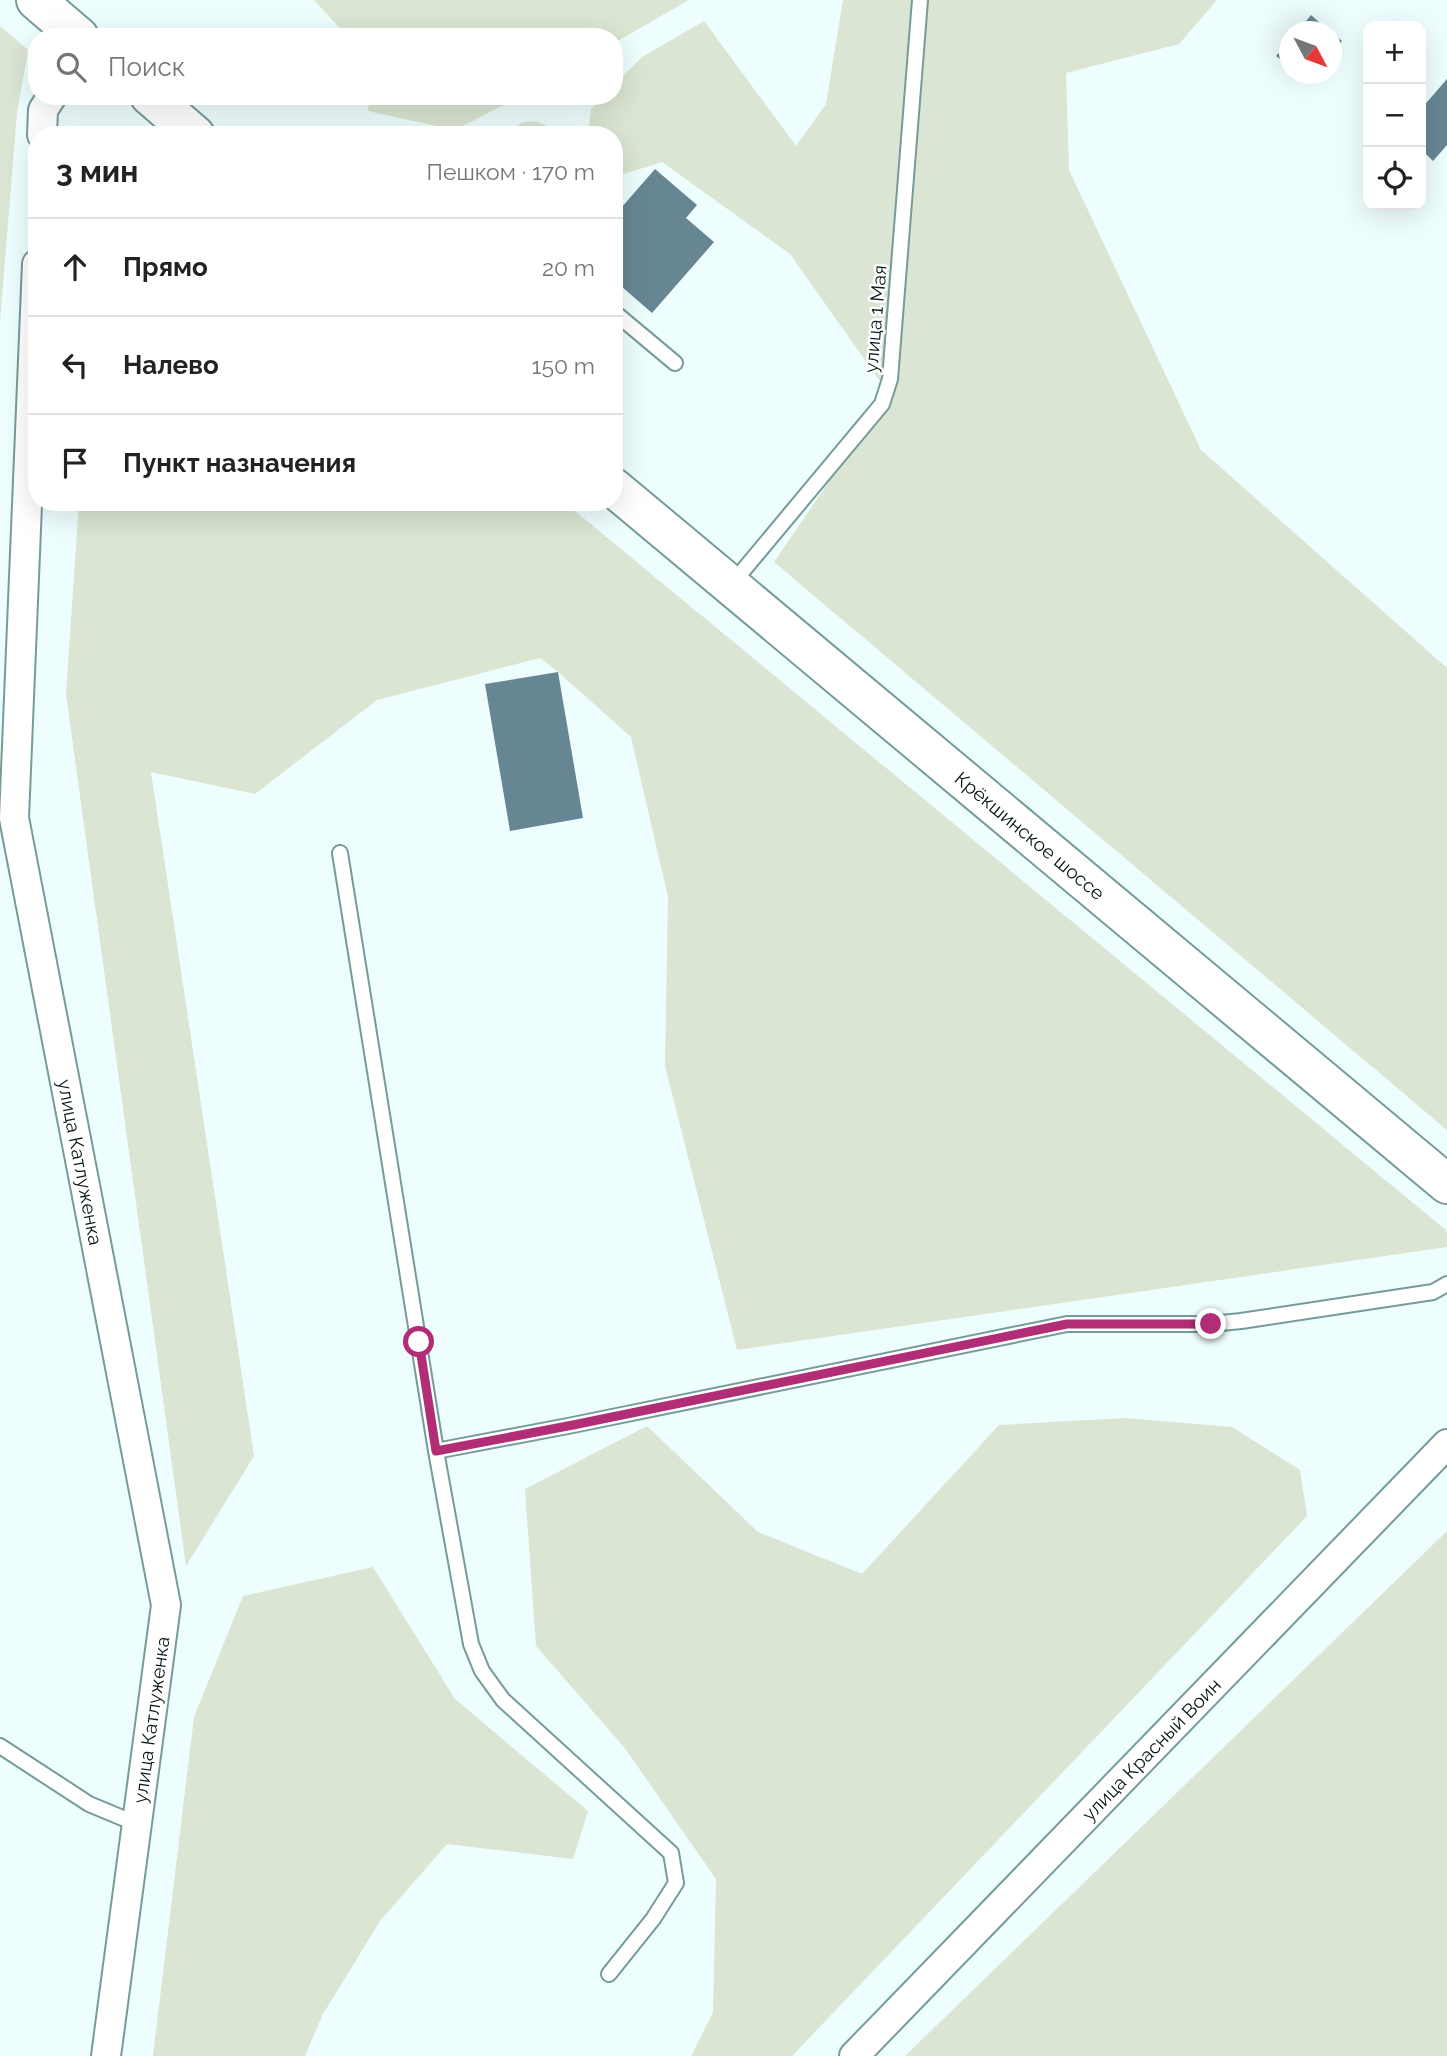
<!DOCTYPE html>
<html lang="ru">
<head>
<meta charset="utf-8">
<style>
	:root { --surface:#fff; --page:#f2f2f2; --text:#222; --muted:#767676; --line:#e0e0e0 }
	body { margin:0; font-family:Raleway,sans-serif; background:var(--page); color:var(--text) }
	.controls { position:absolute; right:21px; top:21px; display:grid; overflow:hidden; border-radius:14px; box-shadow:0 7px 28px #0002 }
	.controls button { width:63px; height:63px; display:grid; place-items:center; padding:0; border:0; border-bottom:2px solid var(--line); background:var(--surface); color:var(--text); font:35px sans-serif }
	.compass { position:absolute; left:1279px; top:21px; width:63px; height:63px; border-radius:50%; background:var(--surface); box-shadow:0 7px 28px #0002; rotate:131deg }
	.stop { position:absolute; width:21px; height:21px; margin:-16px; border:5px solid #b12d75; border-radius:50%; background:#fff }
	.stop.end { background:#b12d75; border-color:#fff; box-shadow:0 2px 7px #0008 }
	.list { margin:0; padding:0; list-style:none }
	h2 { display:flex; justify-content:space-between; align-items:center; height:91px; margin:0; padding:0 28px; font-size:30px }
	h2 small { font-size:23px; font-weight:400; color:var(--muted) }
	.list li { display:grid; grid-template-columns:46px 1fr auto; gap:21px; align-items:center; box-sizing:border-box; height:98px; padding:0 28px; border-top:2px solid var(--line) }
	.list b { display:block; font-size:26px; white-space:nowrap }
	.list em { font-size:23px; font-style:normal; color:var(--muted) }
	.icon { flex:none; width:38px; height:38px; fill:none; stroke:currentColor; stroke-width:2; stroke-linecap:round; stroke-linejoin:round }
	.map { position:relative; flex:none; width:1447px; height:2056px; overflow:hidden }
	.search { position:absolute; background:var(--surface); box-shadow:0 7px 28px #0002; left:28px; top:28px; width:595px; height:77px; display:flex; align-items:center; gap:18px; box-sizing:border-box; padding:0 24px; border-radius:28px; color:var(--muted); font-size:26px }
	.panel { position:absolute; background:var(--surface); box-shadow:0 7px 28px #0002; left:28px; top:126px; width:595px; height:385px; border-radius:28px }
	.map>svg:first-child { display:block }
	.green { fill:#dae5d3 }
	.building { fill:#678694 }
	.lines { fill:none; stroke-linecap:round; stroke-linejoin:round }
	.service-casing { stroke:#769b9b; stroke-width:18 }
	.minor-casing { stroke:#769b9b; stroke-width:32 }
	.secondary-casing { stroke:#769b9b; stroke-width:42 }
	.service { stroke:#fff; stroke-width:14 }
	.minor { stroke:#fff; stroke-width:28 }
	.secondary { stroke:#fff; stroke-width:38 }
	.route { stroke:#b12d75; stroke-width:9 }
	.labels { text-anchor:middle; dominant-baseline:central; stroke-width:5; stroke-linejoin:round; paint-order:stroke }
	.street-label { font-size:19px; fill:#061515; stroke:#fff }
</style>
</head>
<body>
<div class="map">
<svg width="1447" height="2056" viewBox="0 0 1447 2056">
	<rect width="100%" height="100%" fill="#eefdfd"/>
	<path class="green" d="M314,0H689L614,43V37H348Z
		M843,0H1217L1179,44L1066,73L1069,170L1201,450L1447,668V1130L774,562L889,394L790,254L662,162L614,177V135H588L591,109L603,96H614V85L642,57L704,21L796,146L826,104Z
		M0,26L28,50L17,113L0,321Z
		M369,96H521L455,130L368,111Z
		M531,121C543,123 550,126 558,135H507L521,123Z
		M79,502H564L1447,1231V1247L737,1350L665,1066L668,897L631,737L558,672L540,658L377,700L255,794L151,772L254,1456L186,1566L66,694Z
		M1125,1418L1232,1427L1300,1470L1307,1516L792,2056H691L713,2012L716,1879L624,1747L536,1646L525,1489L647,1426L758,1532L862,1574L999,1425Z
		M1447,1531V2056H905Z
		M373,1567L455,1699L588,1811L573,1859L447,1844L380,1921L323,2014L305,2056H153L194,1717L243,1596Z"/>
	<path class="building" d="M1311,15L1330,32H1297Z
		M1332,33L1342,41L1332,53Z
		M1290,40V67L1276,56Z
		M1297,74H1314L1306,82Z
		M1447,79V145L1433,161L1421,149V109Z
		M655,169L697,205L686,218L714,242L652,313L614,280V216Z
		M558,672L583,818L510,831L485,684Z"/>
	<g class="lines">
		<defs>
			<path id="service" d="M614,312L675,363
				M731,585L882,404L890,379L920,0
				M340,853L436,1451L471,1644L482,1671L503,1700L671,1853L676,1883L653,1919L609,1974
				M436,1451L573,1425L1067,1324H1211L1241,1321L1433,1292L1447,1284
				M0,1746L89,1804L137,1824"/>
			<g id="minor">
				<path d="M42,135L43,110L52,96"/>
				<path id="s1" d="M37,264L14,818L166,1605L106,2056"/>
				<path id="s2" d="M854,2056L1447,1444"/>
			</g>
			<g id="secondary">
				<path d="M36,0L79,37"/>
				<path d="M150,96L195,135"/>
				<path id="s3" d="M614,488L1447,1184"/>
			</g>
		</defs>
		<use href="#service" class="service-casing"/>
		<use href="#minor" class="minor-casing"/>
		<use href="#secondary" class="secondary-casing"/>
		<use href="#service" class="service"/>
		<use href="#minor" class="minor"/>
		<use href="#secondary" class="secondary"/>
	</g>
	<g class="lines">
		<path class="route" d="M419,1342L436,1451L573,1425L1067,1324H1211"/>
	</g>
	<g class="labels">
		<g class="street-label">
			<text transform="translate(875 319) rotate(-85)">улица 1 Мая</text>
			<text stroke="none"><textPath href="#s3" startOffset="542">Крёкшинское шоссе</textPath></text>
			<text stroke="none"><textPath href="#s1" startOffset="905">улица Катлуженка</textPath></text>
			<text transform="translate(151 1720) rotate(-82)">улица Катлуженка</text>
			<text stroke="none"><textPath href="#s2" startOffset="427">улица Красный Воин</textPath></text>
		</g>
	</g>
</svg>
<div class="controls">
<button>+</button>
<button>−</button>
<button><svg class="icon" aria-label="locate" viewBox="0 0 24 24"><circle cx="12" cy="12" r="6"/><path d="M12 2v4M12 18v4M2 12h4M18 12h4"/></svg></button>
</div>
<svg class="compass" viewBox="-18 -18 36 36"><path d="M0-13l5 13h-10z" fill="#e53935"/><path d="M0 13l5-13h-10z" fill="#767676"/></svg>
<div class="stop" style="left:419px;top:1342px"></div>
<div class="stop end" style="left:1211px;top:1324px"></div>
<div class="search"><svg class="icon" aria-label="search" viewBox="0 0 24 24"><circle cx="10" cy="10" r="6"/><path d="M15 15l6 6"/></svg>Поиск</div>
<section class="panel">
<h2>3 мин<small>Пешком · 170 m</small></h2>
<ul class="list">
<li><svg class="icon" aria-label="ahead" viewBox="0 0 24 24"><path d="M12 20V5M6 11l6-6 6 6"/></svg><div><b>Прямо</b></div><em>20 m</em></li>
<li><svg class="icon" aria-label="left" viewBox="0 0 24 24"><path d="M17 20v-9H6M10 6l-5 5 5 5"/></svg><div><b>Налево</b></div><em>150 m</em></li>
<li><svg class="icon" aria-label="arrive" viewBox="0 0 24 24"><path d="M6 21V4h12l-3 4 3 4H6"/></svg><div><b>Пункт назначения</b></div></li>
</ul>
</section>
</div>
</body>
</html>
